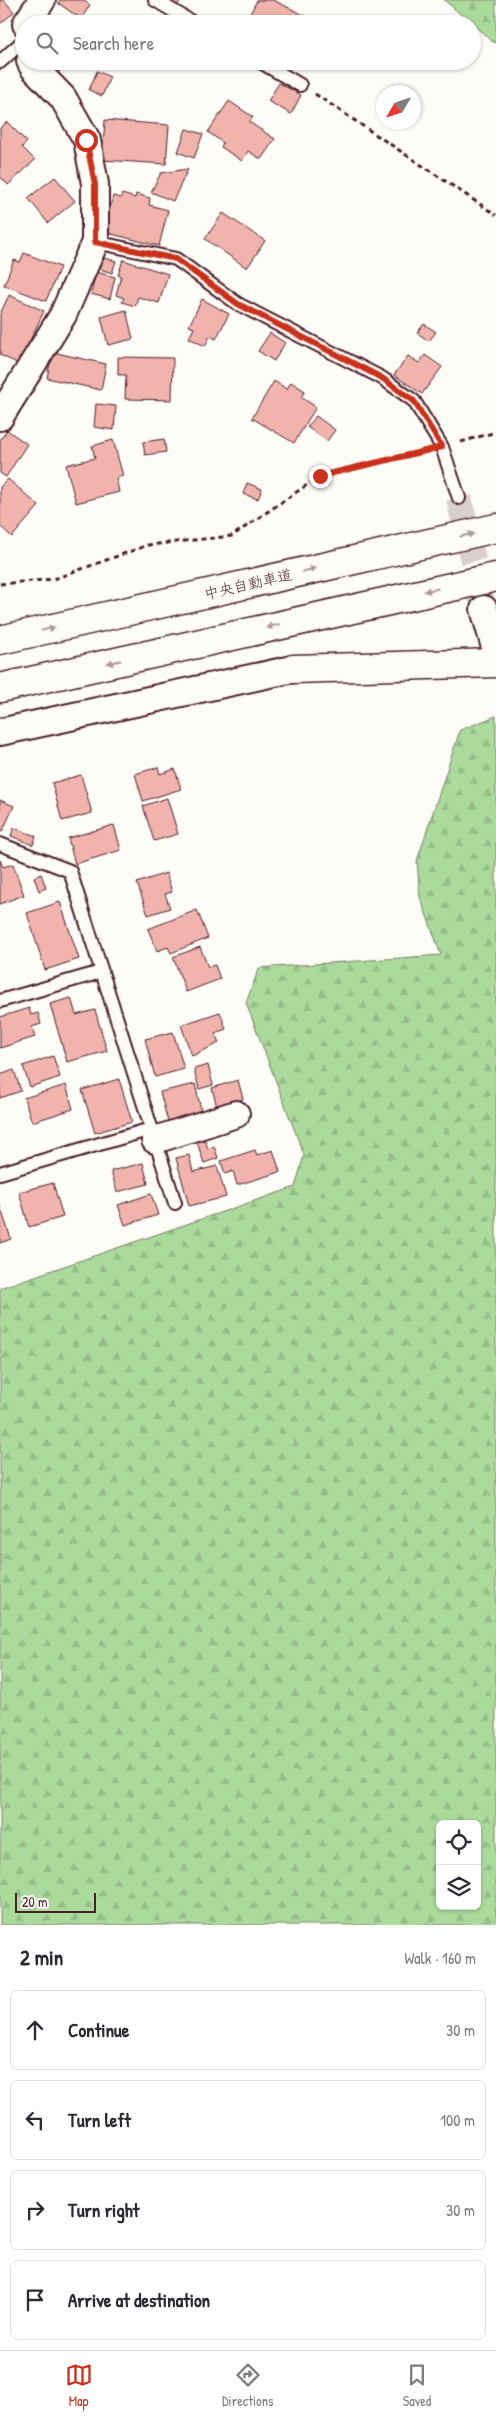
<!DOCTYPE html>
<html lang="en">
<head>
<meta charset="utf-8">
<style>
	:root { --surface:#fff; --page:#f7f7f7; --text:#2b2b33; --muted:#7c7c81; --line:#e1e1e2; --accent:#c8321e }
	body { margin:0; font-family:"Patrick Hand","Klee One",sans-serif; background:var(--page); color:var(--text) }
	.controls { position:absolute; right:15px; bottom:15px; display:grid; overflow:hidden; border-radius:8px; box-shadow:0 1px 4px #0004 }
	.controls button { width:45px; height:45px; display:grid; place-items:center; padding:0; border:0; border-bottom:1px solid var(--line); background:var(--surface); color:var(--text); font:25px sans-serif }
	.compass { position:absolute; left:376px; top:85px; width:45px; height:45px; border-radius:50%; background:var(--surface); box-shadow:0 1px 4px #0004; rotate:231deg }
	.scale { position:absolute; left:15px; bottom:12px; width:81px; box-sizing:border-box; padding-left:5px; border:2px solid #4a1f2b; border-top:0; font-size:14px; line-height:18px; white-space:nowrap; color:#4a1f2b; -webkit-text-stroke:4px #fdfcf7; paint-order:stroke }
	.stop { position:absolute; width:15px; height:15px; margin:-11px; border:4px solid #c8321e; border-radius:50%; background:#fff }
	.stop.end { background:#c8321e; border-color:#fff; box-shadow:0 1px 5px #0008 }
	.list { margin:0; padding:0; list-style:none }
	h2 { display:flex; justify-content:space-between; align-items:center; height:65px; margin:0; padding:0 20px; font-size:21px }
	h2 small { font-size:16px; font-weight:400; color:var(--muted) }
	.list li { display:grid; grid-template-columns:32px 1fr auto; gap:15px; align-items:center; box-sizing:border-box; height:80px; margin:0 10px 10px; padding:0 10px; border:1px solid var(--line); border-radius:8px }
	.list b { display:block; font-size:19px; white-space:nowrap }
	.list em { font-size:16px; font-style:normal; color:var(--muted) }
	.icon { flex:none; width:28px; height:28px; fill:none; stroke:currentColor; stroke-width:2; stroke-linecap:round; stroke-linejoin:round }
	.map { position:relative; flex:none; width:496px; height:1925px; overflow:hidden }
	.search { position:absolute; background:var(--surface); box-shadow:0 1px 4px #0004; left:15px; right:15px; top:15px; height:55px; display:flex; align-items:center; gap:12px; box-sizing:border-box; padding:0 18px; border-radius:28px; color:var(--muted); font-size:19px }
	.sheet { height:425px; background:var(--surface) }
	nav { display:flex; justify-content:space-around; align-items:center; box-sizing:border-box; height:70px; border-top:1px solid var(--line); background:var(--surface); font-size:14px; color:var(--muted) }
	nav a { display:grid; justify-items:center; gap:2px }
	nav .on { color:var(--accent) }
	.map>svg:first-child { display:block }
	.forest { fill:url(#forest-firs); stroke:#7a7d64; fill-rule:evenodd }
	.building { fill:#f0b4ad; stroke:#4a1f2b }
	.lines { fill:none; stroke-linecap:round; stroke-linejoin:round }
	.minor-tunnel { stroke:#d9d0ce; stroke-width:26; stroke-dasharray:26 13; stroke-linecap:butt }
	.service-casing { stroke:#4a1f2b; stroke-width:16 }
	.minor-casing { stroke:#4a1f2b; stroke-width:30 }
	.tertiary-casing { stroke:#4a1f2b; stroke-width:31 }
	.motorway-casing { stroke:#4a1f2b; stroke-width:31 }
	.path { stroke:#4a1f2b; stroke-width:3; stroke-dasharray:5 4; stroke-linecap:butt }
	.service { stroke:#fdfcf7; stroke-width:12 }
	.minor { stroke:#fdfcf7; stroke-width:26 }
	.tertiary { stroke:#fdfcf7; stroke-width:28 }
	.motorway { stroke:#fdfcf7; stroke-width:28 }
	.oneway { fill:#ac999b }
	.route { stroke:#c8321e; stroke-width:6 }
	.labels { text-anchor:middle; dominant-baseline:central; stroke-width:4; stroke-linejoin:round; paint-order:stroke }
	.street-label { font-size:15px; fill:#4a1f2b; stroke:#fdfcf7 }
</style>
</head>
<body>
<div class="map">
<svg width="496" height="1925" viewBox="0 0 496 1925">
	<defs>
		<pattern id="forest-firs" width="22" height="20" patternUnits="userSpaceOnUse" patternTransform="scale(1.25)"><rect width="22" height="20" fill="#aadb9c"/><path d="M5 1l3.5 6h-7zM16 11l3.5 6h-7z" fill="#94bc87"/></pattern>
	</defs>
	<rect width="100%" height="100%" fill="#fdfcf7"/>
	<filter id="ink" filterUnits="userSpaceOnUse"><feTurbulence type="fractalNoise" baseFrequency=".02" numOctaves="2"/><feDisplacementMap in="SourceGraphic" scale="10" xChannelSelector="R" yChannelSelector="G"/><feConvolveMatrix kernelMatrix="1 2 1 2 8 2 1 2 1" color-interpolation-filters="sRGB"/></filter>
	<g filter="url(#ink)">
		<path class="forest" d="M444,0H496V43L492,41Z
			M496,716V1925H0V1288L295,1187L304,1155L246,1003L259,968L441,955L420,897L417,861L460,730ZM440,1824H477V1906H440Z"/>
		<path class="building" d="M0,0H4L14,12L0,24Z
			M60,0H85L84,1L90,5L81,19L58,3Z
			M167,0H181L176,7Z
			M257,0H273L322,24H249L252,19L248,18Z
			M40,61H69L56,75Z
			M283,61H297L295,67Z
			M97,71L110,77L102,96L89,90Z
			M279,83L301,95L291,114L268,101Z
			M229,101L253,117L249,122L275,139L261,159L248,151L242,161L221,147L223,143L208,132Z
			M105,120L169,125L166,164L102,160Z
			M7,122L27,142L22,147L35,160L8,185L0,176V128Z
			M186,129L203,134L194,158L178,152Z
			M188,169L173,201L151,192L161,173Z
			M55,177L75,201L48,223L28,198Z
			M122,194L135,198L136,194L150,198L149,205L168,210L159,246L104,232L113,196L121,198Z
			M223,213L265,241L247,268L205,239Z
			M24,253L60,267L46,301L4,285L14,260L20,262Z
			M104,258L116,261L112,273L100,269Z
			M123,260L168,274L159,303L138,297L135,306L122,302L124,298L116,295L121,276L118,275Z
			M96,272L115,277L110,299L91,294Z
			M9,295L44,311L19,364L0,355V314Z
			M202,299L229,314L216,339L210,336L205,346L189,338L194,328L189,326Z
			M126,310L133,339L108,345L101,317Z
			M424,324L436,332L429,341L417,333Z
			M270,333L285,343L274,361L258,351Z
			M52,352L106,364L101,390L47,378Z
			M425,355L442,367L422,394L394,375L408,356L419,363Z
			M118,357L173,358L172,400L125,399L126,375H118Z
			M274,381L287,389L291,382L305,391L301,397L316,407L294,443L252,418Z
			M96,404L116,406L114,430L94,427Z
			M316,416L335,430L327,441L307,427Z
			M7,430L27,444L6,477L0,473V440Z
			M164,439L166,452L145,455L143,442Z
			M113,440L123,476L116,478L119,492L76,503L66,465L95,458L92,446Z
			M8,479L39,506L12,537L0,526V487Z
			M247,483L262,489L258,499L243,494Z
			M158,767L160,774L175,769L181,789L143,801L135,774Z
			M81,775L92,813L62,821L52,783Z
			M167,798L178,834L154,841L143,806Z
			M0,800L14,806L2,832L0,831Z
			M114,825L121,850L75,864L68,838Z
			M14,828L36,836L33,845L11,836Z
			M0,860L3,867L13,864L24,895L0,904Z
			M166,873L172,892L165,894L170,908L148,915L137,883Z
			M41,874L46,888L39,891L34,877Z
			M60,902L79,959L45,970L27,913Z
			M197,910L208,938L171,953L168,947L157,951L148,929Z
			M200,947L208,967L215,965L220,979L186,992L173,957Z
			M71,998L76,1015L95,1010L107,1051L67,1062L50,1004Z
			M29,1008L31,1015L38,1013L41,1024L32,1027L35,1037L0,1048V1017Z
			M220,1012L226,1029L215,1033L219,1043L192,1056L181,1025Z
			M173,1032L184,1069L155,1077L145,1039Z
			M53,1056L60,1077L30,1087L23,1066Z
			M208,1065L213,1085L199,1089L194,1069Z
			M14,1070L21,1091L0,1098V1075Z
			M119,1079L132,1122L95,1133L82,1090Z
			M238,1080L243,1099L217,1107L212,1088Z
			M195,1084L202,1114L168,1122L160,1092Z
			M66,1085L73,1109L32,1122L24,1098Z
			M205,1140L208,1149L214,1146L218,1158L204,1163L197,1142Z
			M255,1150L257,1155L273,1150L280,1172L237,1185L233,1171L225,1174L221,1161Z
			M189,1155L193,1172L217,1166L226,1197L189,1206L176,1158Z
			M143,1163L148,1184L117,1192L111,1171Z
			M53,1183L63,1217L29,1227L19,1192Z
			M151,1194L158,1215L125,1225L118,1205Z
			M0,1206L11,1239L0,1243Z"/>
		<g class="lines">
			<path class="minor-tunnel" d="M459,498L484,609"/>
			<defs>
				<path id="service" d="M155,0L195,24
					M259,61L300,85
					M0,62L21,43
					M95,242L176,259L238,304L382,378L414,401L442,447L459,498
					M0,844L70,871L175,1203
					M0,1001L101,972
					M0,1173L151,1129"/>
				<path id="minor" d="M26,24L42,0
					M0,417L63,315L95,242V184L87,140L63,98L33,67L30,61
					M484,609L496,651
					M0,732L293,669
					M155,1140L236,1114"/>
				<path id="tertiary" d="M293,669L496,663"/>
				<path id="motorway" d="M0,640L496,528
					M0,688L496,577"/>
			</defs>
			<use href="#service" class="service-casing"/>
			<use href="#minor" class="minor-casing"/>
			<use href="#tertiary" class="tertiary-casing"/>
			<use href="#motorway" class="motorway-casing"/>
			<path class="path" d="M315,94L496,215
				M461,442L496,432
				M0,584L54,579L148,545L232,536L320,476L421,452"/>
			<use href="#service" class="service"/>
			<use href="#minor" class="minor"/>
			<use href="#tertiary" class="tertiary"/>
			<use href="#motorway" class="motorway"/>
		</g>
		<defs><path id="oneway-solid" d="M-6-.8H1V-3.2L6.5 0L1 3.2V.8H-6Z" transform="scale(1.25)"/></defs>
		<g class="oneway">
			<use href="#oneway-solid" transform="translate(467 535) rotate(-13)"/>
			<use href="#oneway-solid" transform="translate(309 570) rotate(-13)"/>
			<use href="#oneway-solid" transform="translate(431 590) rotate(168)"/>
			<use href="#oneway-solid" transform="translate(273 626) rotate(167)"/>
			<use href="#oneway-solid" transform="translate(48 629) rotate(-13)"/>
			<use href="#oneway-solid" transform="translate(114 662) rotate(167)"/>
		</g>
	</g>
	<g class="lines" filter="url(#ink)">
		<path class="route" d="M86,140L95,184V242L176,259L238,304L382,378L414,401L442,447L320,476"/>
	</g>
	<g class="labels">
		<g class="street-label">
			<text transform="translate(248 584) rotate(-13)">中央自動車道</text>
		</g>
	</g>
</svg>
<div class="controls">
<button><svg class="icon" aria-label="locate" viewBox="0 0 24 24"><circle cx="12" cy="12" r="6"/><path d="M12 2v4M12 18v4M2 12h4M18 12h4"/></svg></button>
<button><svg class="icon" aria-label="layers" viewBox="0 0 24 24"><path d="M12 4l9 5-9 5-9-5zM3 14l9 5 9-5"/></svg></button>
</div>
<svg class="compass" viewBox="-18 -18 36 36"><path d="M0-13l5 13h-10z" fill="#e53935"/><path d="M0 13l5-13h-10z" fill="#7c7c81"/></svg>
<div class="scale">20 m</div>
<div class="stop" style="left:86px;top:140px"></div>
<div class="stop end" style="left:320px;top:476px"></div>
<div class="search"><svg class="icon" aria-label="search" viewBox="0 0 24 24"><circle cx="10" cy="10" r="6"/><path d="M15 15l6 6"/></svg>Search here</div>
</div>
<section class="sheet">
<h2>2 min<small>Walk · 160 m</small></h2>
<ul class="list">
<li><svg class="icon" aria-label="ahead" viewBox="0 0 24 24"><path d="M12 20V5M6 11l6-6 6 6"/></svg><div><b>Continue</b></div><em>30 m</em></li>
<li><svg class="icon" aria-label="left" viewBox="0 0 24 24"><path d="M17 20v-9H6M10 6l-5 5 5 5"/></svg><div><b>Turn left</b></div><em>100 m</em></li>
<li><svg class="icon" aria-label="right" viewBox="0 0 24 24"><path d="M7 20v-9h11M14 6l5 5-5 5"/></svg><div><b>Turn right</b></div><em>30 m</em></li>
<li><svg class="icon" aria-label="arrive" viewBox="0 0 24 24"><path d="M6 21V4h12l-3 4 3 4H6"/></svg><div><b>Arrive at destination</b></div></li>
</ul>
</section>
<nav>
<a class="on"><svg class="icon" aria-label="map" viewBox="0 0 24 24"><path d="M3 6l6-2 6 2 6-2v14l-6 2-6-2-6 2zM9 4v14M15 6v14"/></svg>Map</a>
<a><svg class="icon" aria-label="directions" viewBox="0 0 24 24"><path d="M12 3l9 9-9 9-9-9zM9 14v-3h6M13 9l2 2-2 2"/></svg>Directions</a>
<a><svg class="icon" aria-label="saved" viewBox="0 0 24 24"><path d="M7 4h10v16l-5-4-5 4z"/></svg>Saved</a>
</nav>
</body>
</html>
